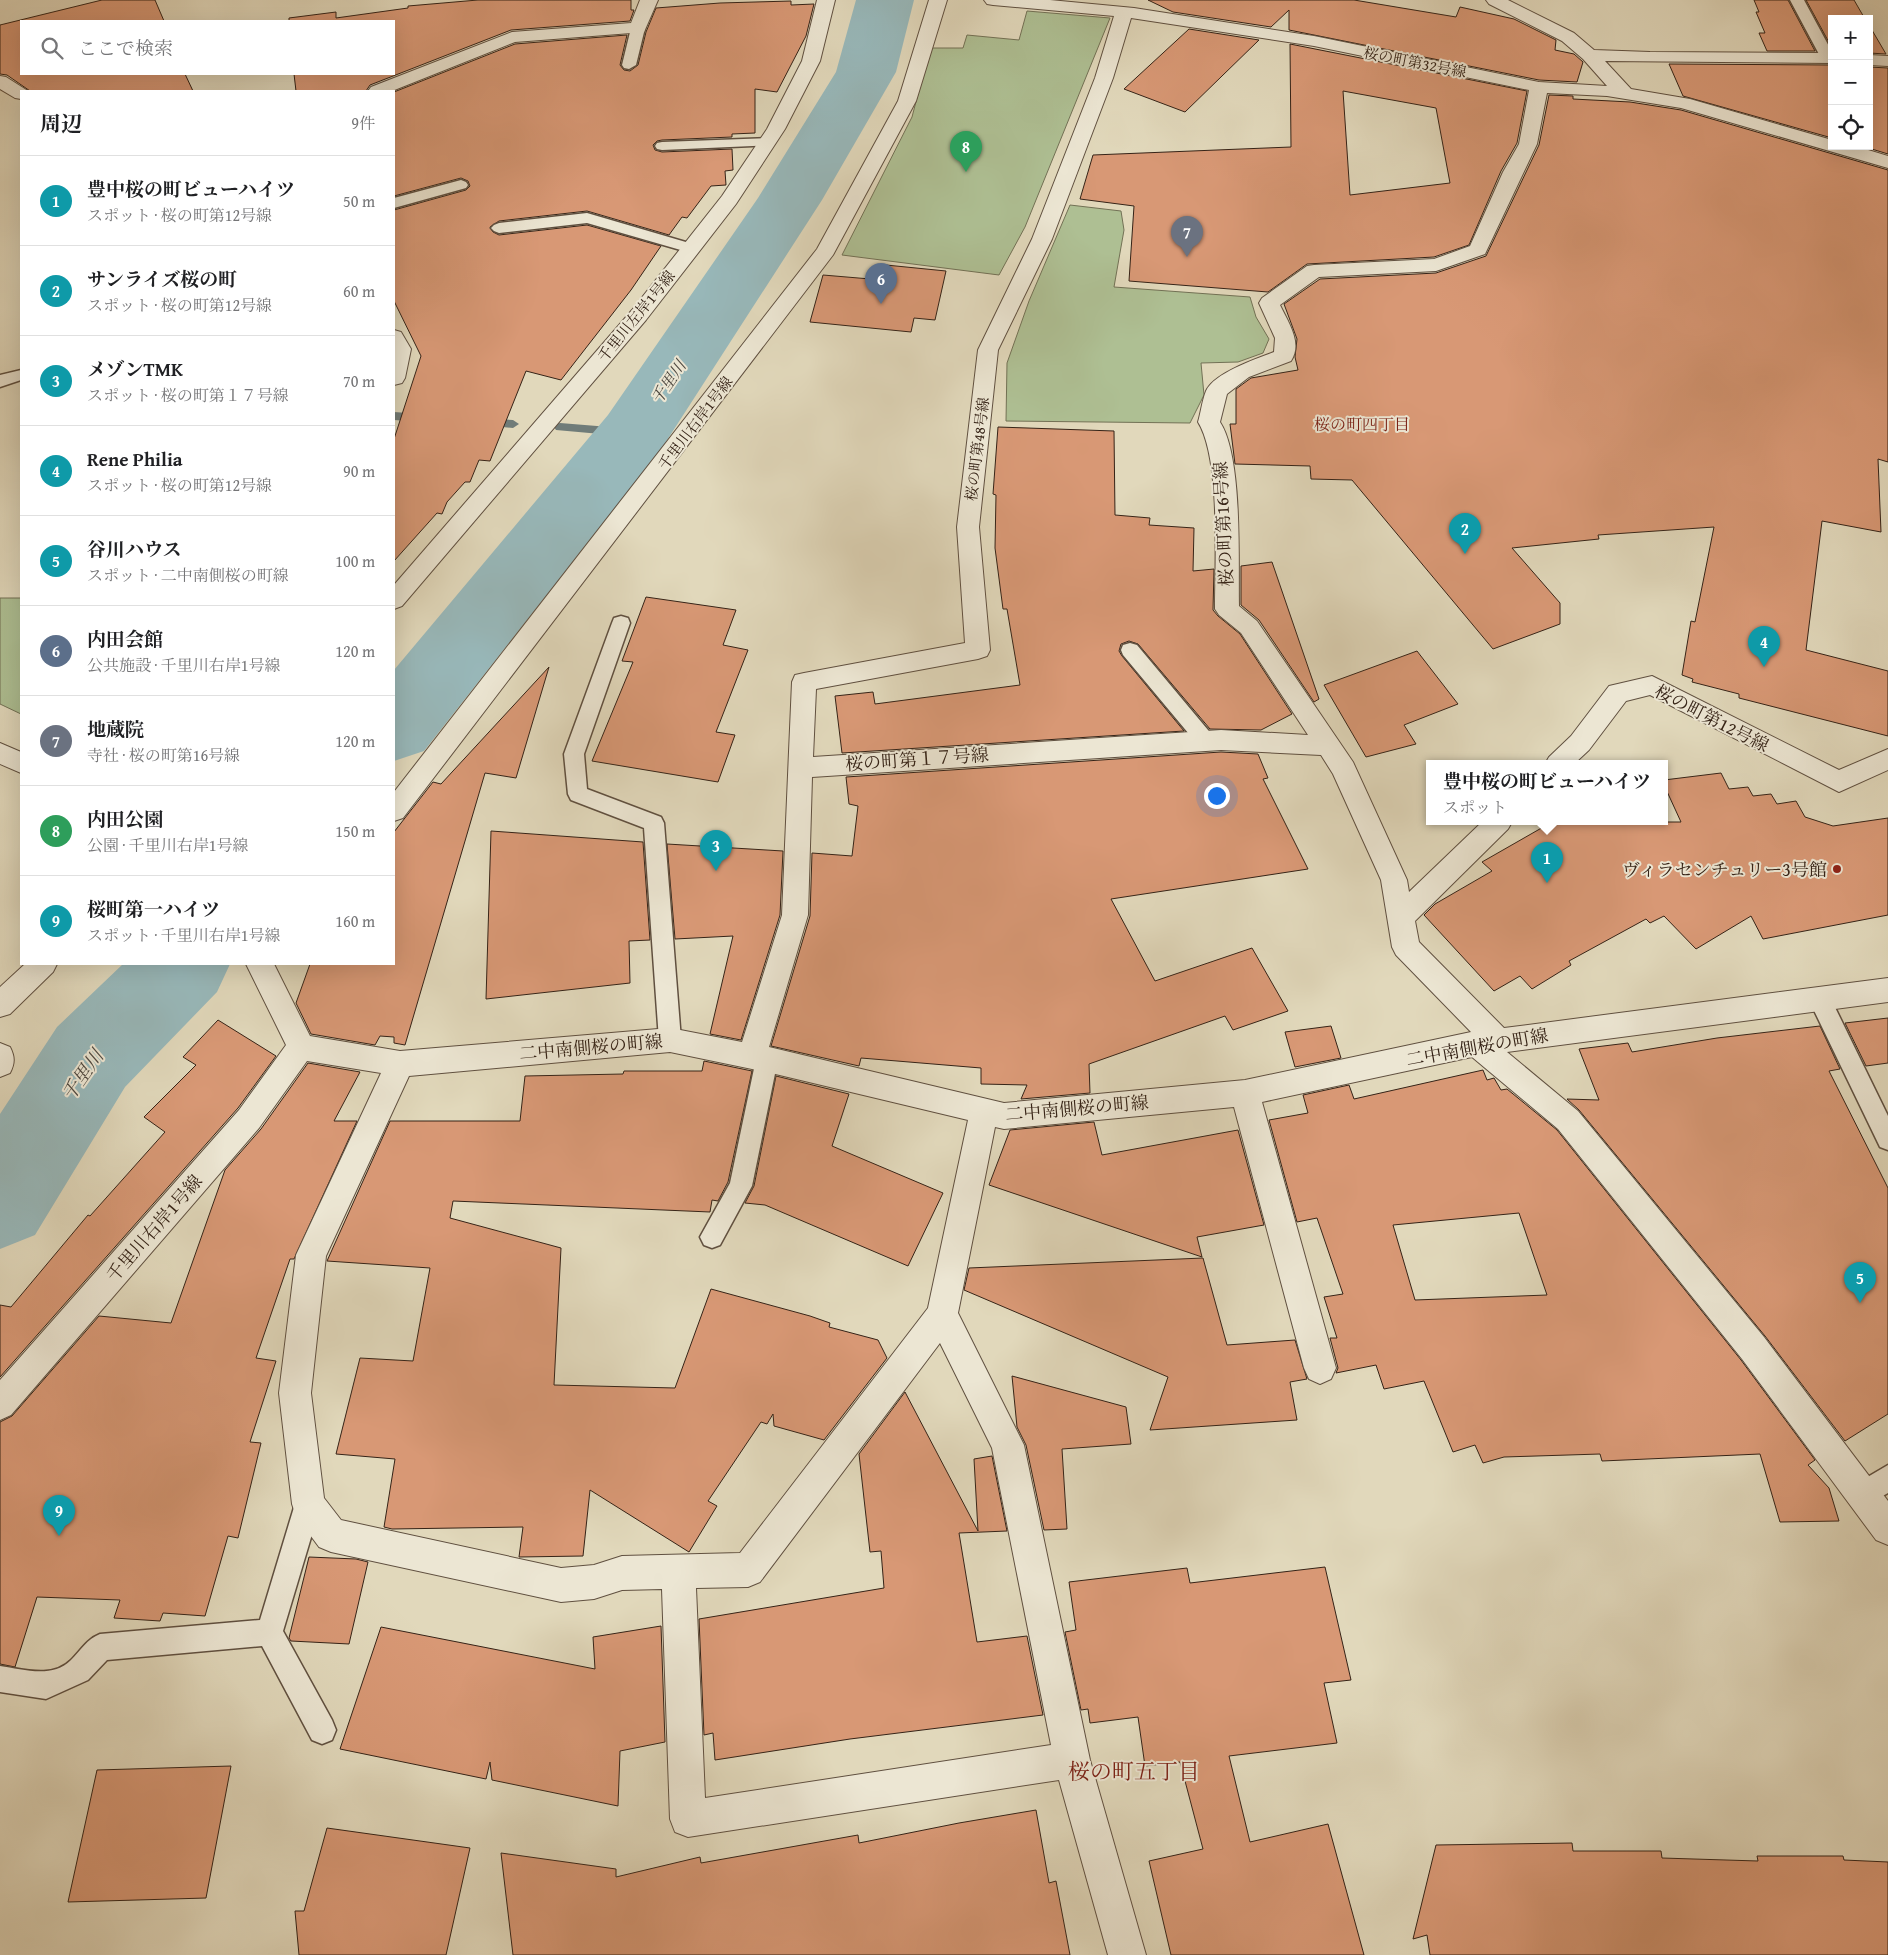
<!DOCTYPE html>
<html lang="ja">
<head>
<meta charset="utf-8">
<style>
	:root { --surface:#fff; --page:#f2f2f2; --text:#202124; --muted:#757577; --line:#e0e0e0; --accent:#8f2418 }
	body { margin:0; font-family:"Gentium Book Plus","Noto Serif JP",serif; background:var(--page); color:var(--text) }
	.controls { position:absolute; right:15px; top:15px; display:grid; overflow:hidden; border-radius:0px; box-shadow:0 5px 20px #0002 }
	.controls button { width:45px; height:45px; display:grid; place-items:center; padding:0; border:0; border-bottom:1px solid var(--line); background:var(--surface); color:var(--text); font:25px sans-serif }
	.you { position:absolute; left:1216px; top:795px; width:18px; height:18px; margin:-12px; border:4px solid #fff; border-radius:50%; background:#1a73e8; box-shadow:0 0 0 8px #1a73e833 }
	.badge { display:grid; place-items:center; width:32px; height:32px; border-radius:50%; background:var(--accent); color:#fff; font-size:16px; font-weight:700 }
	.pin { position:absolute; translate:-50% -41px; filter:drop-shadow(0 1px 2px #0008) }
	.pin::after { content:''; position:absolute; top:26px; width:18px; height:15px; background:inherit; clip-path:polygon(0 0,100% 0,50% 100%) }
	.popup { position:absolute; left:1426px; top:760px; width:242px; height:65px; box-sizing:border-box; display:grid; place-content:center; border-radius:0px; background:var(--surface); filter:drop-shadow(0 1px 4px #0005); font-size:16px; white-space:nowrap; color:var(--muted) }
	.popup b { font-size:19px; color:var(--text) }
	.popup::after { content:''; position:absolute; left:50%; top:100%; margin-left:-10px; border:10px solid transparent; border-top-color:var(--surface) }
	.list { margin:0; padding:0; list-style:none }
	h2 { display:flex; justify-content:space-between; align-items:center; height:65px; margin:0; padding:0 20px; font-size:21px }
	h2 small { font-size:16px; font-weight:400; color:var(--muted) }
	.list li { display:grid; grid-template-columns:32px 1fr auto; gap:15px; align-items:center; box-sizing:border-box; height:90px; padding:0 20px; border-top:1px solid var(--line) }
	.list b { display:block; font-size:19px; white-space:nowrap }
	.list p { margin:0; font-size:16px; white-space:nowrap; color:var(--muted) }
	.list em { font-size:16px; font-style:normal; color:var(--muted) }
	.icon { flex:none; width:28px; height:28px; fill:none; stroke:currentColor; stroke-width:2; stroke-linecap:round; stroke-linejoin:round }
	.map { position:relative; flex:none; width:1888px; height:1955px; overflow:hidden }
	.search { position:absolute; background:var(--surface); box-shadow:0 5px 20px #0002; left:20px; top:20px; width:375px; height:55px; display:flex; align-items:center; gap:12px; box-sizing:border-box; padding:0 18px; border-radius:0px; color:var(--muted); font-size:19px }
	.panel { position:absolute; background:var(--surface); box-shadow:0 5px 20px #0002; left:20px; top:90px; width:375px; height:875px; border-radius:0px }
	.map>svg:first-child { display:block }
	.green { fill:#aebf93; stroke:#727155 }
	.lines { fill:none; stroke-linecap:round; stroke-linejoin:round }
	.stream { fill:#707c79; fill-rule:evenodd }
	.river { fill:#98b8ba; fill-rule:evenodd }
	.building { fill:#d89875; stroke:#352317; fill-rule:evenodd }
	.lane-casing { stroke:#605040; stroke-width:3 }
	.street-casing { stroke:#605040; stroke-width:2 }
	.lane { fill:#ece6d3; fill-rule:evenodd }
	.street { fill:#ece6d3; fill-rule:evenodd }
	.poi-dot { fill:#8f2418; stroke:#ece6d3; stroke-width:2 }
	.labels { text-anchor:middle; dominant-baseline:central; stroke-width:4; stroke-linejoin:round; paint-order:stroke }
	.far-street-label { font-size:15px; fill:#352317; stroke:#ece6d3 }
	.far-water-label { font-size:16px; font-style:italic; fill:#4e4840; stroke:#ece6d3 }
	.far-neighbourhood-label { font-size:16px; fill:#7a1f14; stroke:#ece6d3 }
	.street-label { font-size:18px; fill:#352317; stroke:#ece6d3 }
	.poi-label { font-size:18px; fill:#352317; stroke:#ece6d3; text-anchor:end }
	.water-label { font-size:19px; font-style:italic; fill:#4e4840; stroke:#ece6d3 }
	.near-neighbourhood-label { font-size:22px; fill:#7a1f14; stroke:#ece6d3 }
</style>
</head>
<body>
<div class="map">
<svg width="1888" height="1955" viewBox="0 0 1888 1955">
	<rect width="100%" height="100%" fill="#e1d8bb"/>
	<filter id="stains"><feTurbulence type="fractalNoise" baseFrequency=".004" numOctaves="4"/><feColorMatrix values="0 0 0 0 .2 0 0 0 0 .09 0 0 0 0 .02 0 0 0 .5 -.17"/></filter>
	<radialGradient id="worn" r=".72"><stop offset=".6" stop-color="#630" stop-opacity="0"/><stop offset="1" stop-color="#630" stop-opacity=".3"/></radialGradient>
	<path class="green" d="M1027,11L1110,18L1025,227L999,275L842,255L912,117L930,48H963L967,35L1019,40Z
		M1070,205L1121,211L1124,230L1114,287L1250,297L1256,317L1269,339L1263,353L1238,362L1201,363L1204,395L1190,423L1006,421L1007,363L1029,301Z
		M0,598H21V714L0,704Z"/>
	<g class="lines">
		<path class="stream" d="M394,412L422,414L428,418L422,422L394,420Z
			M485,418L513,420L519,424L513,428L481,425L479,422L481,419Z
			M560,423L634,429L640,433L634,437L556,430L554,427L556,424Z"/>
		<path class="river" d="M856,0H914L896,72L822,200L660,451L424,751L394,761V670L608,415L758,198L836,72Z
			M123,964H230L217,992L125,1087L35,1235L0,1249V1114L57,1027Z"/>
	</g>
	<path class="building" d="M102,0H155L164,21H21V74H185L193,91H30L7,75L0,74V25Z
		M478,0H631V10H634L630,21L511,30L370,85L366,91H296L294,74H394V21H289V18L336,12V18L408,8V6Z
		M1148,0H1354L1456,17L1460,7L1514,19L1556,40L1555,50L1574,54L1583,62L1577,82L1539,80L1289,30V10L1271,27L1173,12Z
		M1754,0H1788L1815,51H1767L1759,33H1765L1756,12H1759Z
		M1806,0H1854L1865,19H1832V48Z
		M791,1V5L814,4L806,36L777,92L755,89V133L732,134V137L662,140L657,141L653,145L655,150L662,152L732,149L733,170L725,171L726,185L711,186L687,218L682,217L669,235L587,211L499,221L490,227L493,232L499,235L587,225L661,246L631,290L561,380L526,371L490,461L479,460L470,482H465L447,502L442,514L437,513L394,561V439L421,356L394,301V210L466,190L470,186L468,181L461,178L394,196V92L515,44L627,35L620,65L624,70L630,71L638,65L646,32L656,8L720,3Z
		M1869,25L1886,54L1869,53Z
		M1189,29L1259,40L1185,112L1124,89Z
		M1290,44L1527,91L1517,143L1501,171L1469,245L1434,257L1307,264L1268,292L1129,281L1134,206L1080,199L1093,155L1291,147ZM1343,91L1436,108L1450,183L1350,195Z
		M1669,64L1832,65V138L1683,96Z
		M1869,67L1888,68V154L1862,146H1869Z
		M1549,95L1573,96V99L1630,102L1681,110L1888,170V462L1878,459L1881,532L1822,521L1806,650L1888,671V736L1739,698V694L1692,682L1693,679L1682,675L1691,621L1695,622L1714,527L1598,535L1599,539L1512,548L1560,603V624L1493,649L1352,480L1311,479L1310,466L1235,464L1230,424H1236V389L1251,378L1298,370L1295,357L1297,339L1284,304L1320,279L1436,273L1486,256L1539,145Z
		M886,265L946,271L935,320L914,318L911,332L810,322L823,275L882,280Z
		M998,427L1114,431L1115,515L1150,518L1149,525L1194,528L1193,571L1214,569L1213,610L1218,616L1240,634L1292,714L1261,730L1210,729L1138,644L1129,641L1121,644L1119,651L1122,656L1184,731L842,753L835,696L873,692L875,704L1020,685L1007,609H1003L995,548L996,495L993,494Z
		M1272,562L1319,699L1314,702L1259,620L1241,605V566Z
		M646,597L736,610L723,645L748,650L716,732L735,735L718,782L592,761L633,662L622,661Z
		M1417,651L1458,704L1404,725L1416,744L1366,757L1324,685Z
		M549,667L516,778L485,773L405,1045L394,1043V1037L380,1036L375,1045L311,1034L296,1003L310,964H394V832L433,782L441,784Z
		M1221,752L1258,754L1268,778L1263,779L1308,869L1111,899L1155,981L1252,948L1288,1011L1233,1030L1225,1016L1089,1064L1090,1093L1021,1099L1027,1085L981,1084V1068L861,1058L859,1066L771,1046L810,916L812,853L852,856L858,806L849,804L846,777Z
		M1721,773L1729,789L1748,787L1753,796L1771,794L1777,804L1796,801L1805,817L1833,826L1888,818V915L1763,939L1751,916L1696,949L1664,916L1650,923L1646,919L1569,961L1571,965L1532,989L1520,976L1494,991L1424,915L1435,904L1492,871L1482,862L1552,822H1681L1664,785V780Z
		M491,831L643,842L650,940L629,941L630,983L486,999Z
		M667,844L783,851L780,915L741,1040L710,1034L733,936L675,939Z
		M1888,1018V1063L1866,1066L1845,1023Z
		M218,1020L276,1056L238,1108L0,1377V1305L11,1307L88,1215L90,1216L165,1132L144,1117L196,1065L183,1057Z
		M1331,1026L1341,1058L1295,1067L1285,1032Z
		M1820,1026L1840,1069L1829,1071L1888,1188V1414L1845,1441L1765,1336L1579,1110L1567,1099L1599,1100L1579,1049L1628,1043L1632,1052L1717,1038Z
		M704,1061L752,1071L728,1182L718,1201L712,1200L710,1212L453,1201L450,1218L561,1248L554,1385L675,1388L711,1289L810,1316L830,1323L829,1327L878,1340L887,1358L824,1440L774,1426L773,1414L767,1424L761,1422L708,1501L717,1506L689,1552L590,1490L583,1556L519,1557L523,1527L392,1529L384,1527L395,1459L336,1454L360,1358L413,1361L430,1268L327,1261L390,1121H520L525,1076L623,1074L624,1071H702Z
		M308,1063L360,1072L334,1121H357L294,1259H290L256,1358L276,1361L250,1442L261,1443L238,1538L228,1536L205,1616L163,1613L160,1621L114,1618L120,1600L37,1597L15,1667L0,1664V1422L12,1416L99,1316L171,1323L225,1170L261,1129Z
		M1483,1070L1487,1080L1494,1078L1501,1090L1507,1089L1557,1130L1741,1360L1815,1460L1808,1465L1829,1488L1839,1521L1780,1522L1760,1454L1602,1461L1600,1454L1504,1457L1483,1463L1475,1445L1453,1452L1424,1381L1384,1389L1376,1365L1336,1373L1338,1368L1330,1338H1337L1324,1297L1343,1294L1317,1218L1297,1222L1269,1120L1308,1113L1303,1095L1349,1085L1354,1099ZM1519,1213L1547,1295L1415,1300L1393,1225Z
		M776,1076L849,1094L832,1146L943,1193L908,1266L765,1205L745,1203L754,1186Z
		M1094,1122L1102,1155L1238,1130L1264,1225L1197,1237L1202,1257L989,1185L1010,1130Z
		M1203,1258L1227,1345L1295,1340L1307,1379L1290,1382L1297,1420L1150,1430L1168,1377L964,1290L969,1268Z
		M1012,1376L1126,1407L1131,1444L1062,1449L1067,1529L1044,1530L1026,1445L1017,1427Z
		M905,1392L978,1531L974,1459L992,1456L1007,1531L959,1533L977,1642L1027,1636L1043,1715L850,1739L715,1760L713,1733L704,1735L699,1619L884,1588L881,1551L870,1552L859,1454Z
		M309,1557L356,1559L368,1562L349,1644L291,1641L289,1638Z
		M1325,1567L1351,1680L1324,1683L1337,1743L1229,1756L1250,1842L1328,1824L1364,1955H1171L1149,1861L1203,1849L1180,1762L1145,1766L1138,1717L1090,1723L1088,1709L1081,1710L1065,1632L1076,1630L1069,1582L1187,1568L1190,1583Z
		M661,1626L665,1742L620,1751L618,1806L492,1780L490,1762L486,1779L340,1749L381,1627L595,1669L593,1637Z
		M231,1766L206,1898L68,1902L97,1770Z
		M1036,1810L1049,1883L1056,1881L1070,1955H513L501,1853L616,1869V1877L700,1857L701,1863L858,1835L859,1843L959,1823Z
		M327,1828L470,1848L446,1955H299L295,1911H304Z
		M1572,1843L1573,1851H1661L1662,1858L1758,1861L1757,1856H1843L1844,1860L1888,1862V1955H1430L1427,1935L1413,1939L1436,1845Z"/>
	<g class="lines">
		<defs>
			<path id="lane" d="M1790,0H1804L1832,52V61H1823L1821,58Z
				M638,24L645,28L636,65L629,69L624,68L622,65L631,28Z
				M768,138L773,139L775,142L773,145L662,150L657,149L655,146L657,143L662,142Z
				M461,180L466,182L468,185L466,188L394,208V198Z
				M587,213L696,245L699,248L696,251L691,253L587,223L499,233L494,231L491,228L494,225L499,223Z
				M21,370V380L0,387V375Z
				M621,616L628,618L630,623L584,754L587,789L661,817L664,823L681,1040L678,1047L670,1050L662,1047L659,1040L644,828L571,800L568,794L564,754L612,623L614,618Z
				M1130,643L1137,645L1213,736L1216,741L1213,746L1206,749L1199,746L1123,655L1121,650L1123,645Z
				M1820,991L1828,993L1888,1116V1150L1880,1147L1809,1000L1812,993Z
				M767,1049L775,1052L778,1059L752,1186L720,1245L712,1248L704,1245L700,1237L730,1183L756,1059L759,1052Z
				M1888,1465V1493L1863,1507L1854,1503L1850,1494L1854,1485Z
				M308,1491L317,1495L321,1504L283,1631L332,1720L336,1730L332,1740L322,1744L312,1740L262,1646L107,1660L88,1680L46,1699L0,1692V1666C23,1669 52,1679 71,1660C81,1650 87,1639 100,1634L260,1620L295,1504L299,1495Z"/>
			<path id="street" d="M640,0H658L644,32L515,42L392,91H368L371,87L512,32L631,23Z
				M817,0H835L820,61L785,129L736,204L646,320L402,606L394,609V585L632,310L722,196L767,129L802,61Z
				M929,0H947L916,101L833,255L403,818L394,821V792L817,249L898,101Z
				M984,0H1050L1134,8L1314,36L1539,82L1607,86L1583,59L1562,41L1489,4L1486,0H1508L1574,33L1594,50L1650,52L1832,53V63L1605,61L1631,89L1690,99L1832,140V146H1855L1888,156V168L1681,108L1607,96L1547,93L1537,144L1485,254L1436,271L1319,277L1280,305C1288,322 1303,343 1291,361L1249,377L1227,394L1220,422C1243,457 1238,561 1239,606L1257,621L1353,762L1407,880L1409,892L1482,822H1512L1508,829L1415,921L1419,942L1504,1028L1888,978V1002L1507,1052L1578,1111L1764,1337L1888,1501V1545L1876,1540L1742,1359L1558,1129L1472,1057L1262,1102L1336,1368L1331,1379L1320,1384L1309,1379L1304,1368L1234,1107L1004,1129L995,1127L958,1313L1024,1445L1090,1760L1146,1955H1108L1059,1780L688,1837L675,1832L670,1819L662,1589L622,1590L594,1599L561,1602L331,1552L319,1547L296,1516L292,1504L279,1393L296,1255L381,1073L307,1061L259,1128L11,1415L0,1420V1380L239,1110L286,1045L246,964H274L310,1036L400,1051L670,1028L742,1042L782,915L792,682L795,675L804,673L965,643L957,527L978,350L1032,239L1095,78L1114,16L993,5L987,4ZM1131,18L1314,46L1529,90L1519,144L1503,172L1470,246L1434,259L1314,265L1307,266L1262,298L1259,303L1275,338L1274,352C1256,359 1214,373 1206,391C1202,401 1201,412 1198,422C1221,459 1215,563 1215,609L1219,615L1241,633L1308,735L1221,730L813,757L816,689L978,659L987,656L990,650L979,527L998,350L1052,239L1113,78ZM1221,750L1321,755L1333,774L1381,880L1392,947L1396,955L1471,1032L1245,1080L1004,1103L769,1047L808,915L812,777ZM670,1052L767,1072L968,1120L928,1308L740,1553L622,1556L594,1565L561,1568L341,1520L324,1498L311,1393L326,1256L409,1076ZM940,1343L992,1448L1051,1745L705,1798L696,1588L748,1587L760,1582Z
				M1869,55L1888,56V66L1869,65Z
				M0,76L6,77L28,91H21V99L15,98L0,89Z
				M394,330L401,332L411,349L405,378L402,383L394,385Z
				M1652,676L1839,770L1888,749V770L1839,792L1650,695L1626,701L1589,750L1574,764H1545L1549,757L1571,736L1609,686Z
				M0,743L21,752V773L0,764Z
				M25,964H57L53,972L10,1014L0,1017V987Z
				M0,1043L10,1047C15,1057 15,1063 10,1073L0,1077Z"/>
		</defs>
		<use href="#lane" class="lane-casing"/>
		<use href="#street" class="street-casing"/>
		<use href="#lane" class="lane"/>
		<use href="#street" class="street"/>
	</g>
	<circle class="poi-dot" cx="1837" cy="869" r="5"/>
	<g class="labels">
		<g class="far-street-label">
			<text transform="translate(1415 62) rotate(11)">桜の町第32号線</text>
			<text transform="translate(636 316) rotate(-51)">千里川左岸1号線</text>
			<text transform="translate(695 423) rotate(-53)">千里川右岸1号線</text>
			<text transform="translate(977 449) rotate(-83)">桜の町第48号線</text>
		</g>
		<g class="far-water-label">
			<text transform="translate(668 382) rotate(-56)">千里川</text>
		</g>
		<g class="far-neighbourhood-label">
			<text x="1362" y="424">桜の町四丁目</text>
		</g>
		<g class="street-label">
			<text transform="translate(1223 524) rotate(-93)">桜の町第16号線</text>
			<text transform="translate(1712 718) rotate(27)">桜の町第12号線</text>
			<text transform="translate(917 759) rotate(-4)">桜の町第１７号線</text>
			<text transform="translate(591 1047) rotate(-5)">二中南側桜の町線</text>
			<text transform="translate(1477 1047) rotate(-10)">二中南側桜の町線</text>
			<text transform="translate(1077 1108) rotate(-5)">二中南側桜の町線</text>
			<text transform="translate(154 1228) rotate(-49)">千里川右岸1号線</text>
		</g>
		<g class="poi-label">
			<text x="1827" y="869">ヴィラセンチュリー3号館</text>
		</g>
		<g class="water-label">
			<text transform="translate(82 1075) rotate(-55)">千里川</text>
		</g>
		<g class="near-neighbourhood-label">
			<text x="1134" y="1771">桜の町五丁目</text>
		</g>
	</g>
	<rect width="100%" height="100%" filter="url(#stains)"/>
	<rect width="100%" height="100%" fill="url(#worn)"/>
</svg>
<div class="controls">
<button>+</button>
<button>−</button>
<button><svg class="icon" aria-label="locate" viewBox="0 0 24 24"><circle cx="12" cy="12" r="6"/><path d="M12 2v4M12 18v4M2 12h4M18 12h4"/></svg></button>
</div>
<div class="you"></div>
<div class="pin badge" style="left:1547px;top:883px;background:#0f9aa8">1</div>
<div class="popup"><b>豊中桜の町ビューハイツ</b>スポット</div>
<div class="pin badge" style="left:1465px;top:554px;background:#0f9aa8">2</div>
<div class="pin badge" style="left:716px;top:871px;background:#0f9aa8">3</div>
<div class="pin badge" style="left:1764px;top:667px;background:#0f9aa8">4</div>
<div class="pin badge" style="left:1860px;top:1303px;background:#0f9aa8">5</div>
<div class="pin badge" style="left:881px;top:304px;background:#5c6f8a">6</div>
<div class="pin badge" style="left:1187px;top:257px;background:#6b7280">7</div>
<div class="pin badge" style="left:966px;top:172px;background:#2e9e5b">8</div>
<div class="pin badge" style="left:59px;top:1536px;background:#0f9aa8">9</div>
<div class="search"><svg class="icon" aria-label="search" viewBox="0 0 24 24"><circle cx="10" cy="10" r="6"/><path d="M15 15l6 6"/></svg>ここで検索</div>
<section class="panel">
<h2>周辺<small>9件</small></h2>
<ul class="list">
<li><span class="badge" style="background:#0f9aa8">1</span><div><b>豊中桜の町ビューハイツ</b><p>スポット · 桜の町第12号線</p></div><em>50 m</em></li>
<li><span class="badge" style="background:#0f9aa8">2</span><div><b>サンライズ桜の町</b><p>スポット · 桜の町第12号線</p></div><em>60 m</em></li>
<li><span class="badge" style="background:#0f9aa8">3</span><div><b>メゾンTMK</b><p>スポット · 桜の町第１７号線</p></div><em>70 m</em></li>
<li><span class="badge" style="background:#0f9aa8">4</span><div><b>Rene Philia</b><p>スポット · 桜の町第12号線</p></div><em>90 m</em></li>
<li><span class="badge" style="background:#0f9aa8">5</span><div><b>谷川ハウス</b><p>スポット · 二中南側桜の町線</p></div><em>100 m</em></li>
<li><span class="badge" style="background:#5c6f8a">6</span><div><b>内田会館</b><p>公共施設 · 千里川右岸1号線</p></div><em>120 m</em></li>
<li><span class="badge" style="background:#6b7280">7</span><div><b>地蔵院</b><p>寺社 · 桜の町第16号線</p></div><em>120 m</em></li>
<li><span class="badge" style="background:#2e9e5b">8</span><div><b>内田公園</b><p>公園 · 千里川右岸1号線</p></div><em>150 m</em></li>
<li><span class="badge" style="background:#0f9aa8">9</span><div><b>桜町第一ハイツ</b><p>スポット · 千里川右岸1号線</p></div><em>160 m</em></li>
</ul>
</section>
</div>
</body>
</html>
